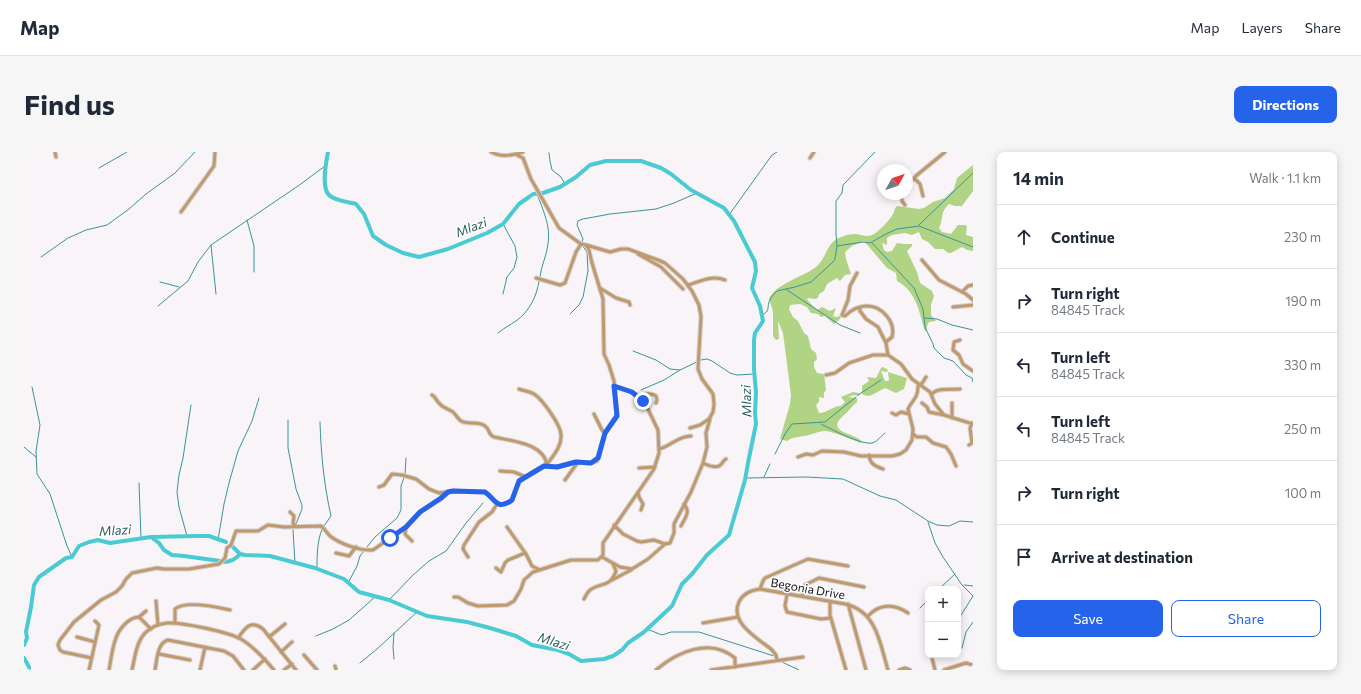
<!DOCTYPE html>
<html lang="en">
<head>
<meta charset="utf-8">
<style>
	:root { --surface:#fff; --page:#f6f6f7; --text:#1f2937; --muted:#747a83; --line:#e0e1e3; --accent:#2563eb }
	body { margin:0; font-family:Commissioner,sans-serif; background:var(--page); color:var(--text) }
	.controls { position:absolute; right:12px; bottom:12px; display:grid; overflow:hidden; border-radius:8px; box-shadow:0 2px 10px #0003 }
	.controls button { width:36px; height:36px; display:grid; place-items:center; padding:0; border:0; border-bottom:1px solid var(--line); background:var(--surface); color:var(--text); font:20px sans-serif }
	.compass { position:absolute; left:853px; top:12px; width:36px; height:36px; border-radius:50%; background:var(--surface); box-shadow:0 2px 10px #0003; rotate:50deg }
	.stop { position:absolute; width:12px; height:12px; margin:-9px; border:3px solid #2563eb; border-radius:50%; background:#fff }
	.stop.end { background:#2563eb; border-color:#fff; box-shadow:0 1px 4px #0008 }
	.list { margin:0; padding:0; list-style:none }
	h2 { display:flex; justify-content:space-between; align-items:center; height:52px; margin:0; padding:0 16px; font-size:17px }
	h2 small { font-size:13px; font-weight:400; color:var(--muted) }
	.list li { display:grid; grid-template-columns:26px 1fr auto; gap:12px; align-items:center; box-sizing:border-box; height:64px; padding:0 16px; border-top:1px solid var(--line) }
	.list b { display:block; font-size:15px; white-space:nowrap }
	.list p { margin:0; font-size:13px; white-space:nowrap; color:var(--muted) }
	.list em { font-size:13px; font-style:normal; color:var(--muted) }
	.actions { display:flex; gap:8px; padding:12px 16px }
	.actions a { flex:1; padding:9px 0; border:1px solid var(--accent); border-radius:8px; text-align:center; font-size:14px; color:var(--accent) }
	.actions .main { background:var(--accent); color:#fff }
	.icon { flex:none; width:22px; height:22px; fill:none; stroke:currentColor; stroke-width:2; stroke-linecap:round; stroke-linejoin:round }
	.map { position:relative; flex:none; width:949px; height:518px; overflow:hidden; border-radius:8px }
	header { display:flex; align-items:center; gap:24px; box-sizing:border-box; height:56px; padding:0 20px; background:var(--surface); border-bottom:1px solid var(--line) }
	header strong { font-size:19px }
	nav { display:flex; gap:22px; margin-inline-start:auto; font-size:14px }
	.intro { display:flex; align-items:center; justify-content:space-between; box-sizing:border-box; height:96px; padding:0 24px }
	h1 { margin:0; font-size:28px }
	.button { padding:10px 18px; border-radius:8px; background:var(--accent); color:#fff; font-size:14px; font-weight:700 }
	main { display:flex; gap:24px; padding:0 24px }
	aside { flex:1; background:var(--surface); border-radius:8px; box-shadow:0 2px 10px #0003 }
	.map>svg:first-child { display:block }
	.forest { fill:#b1d384 }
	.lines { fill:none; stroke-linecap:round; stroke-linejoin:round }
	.stream { stroke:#3a949a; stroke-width:1 }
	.river { stroke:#4acbd3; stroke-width:4 }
	.minor-casing { stroke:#d4d0d4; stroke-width:5 }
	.minor { stroke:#c19a6c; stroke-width:3 }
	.route { stroke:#2563eb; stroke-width:5 }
	.labels { text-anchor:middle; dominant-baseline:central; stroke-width:3; stroke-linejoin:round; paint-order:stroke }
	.street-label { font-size:12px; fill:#141214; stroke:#fff }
	.water-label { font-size:13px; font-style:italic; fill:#285e61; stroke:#fff }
</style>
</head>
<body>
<header>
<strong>Map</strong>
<nav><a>Map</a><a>Layers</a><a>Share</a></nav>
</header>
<div class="intro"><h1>Find us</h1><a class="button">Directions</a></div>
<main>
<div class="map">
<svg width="949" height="518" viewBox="0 0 949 518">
	<rect width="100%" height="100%" fill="#f8f4f8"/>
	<path class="forest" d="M949,13V39L938,54H931L925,52C916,60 920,66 915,76L918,80L927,82L934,73H941L943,74L942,83L949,85V99L943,98L938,95L927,101H924L919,97H911L904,90L898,87L895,80L888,83L881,81L868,83L863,86V93L858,91L860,98L863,100L868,99L873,91L880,92H888V94L883,99L893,120L896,131L908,139L910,144L907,153V163L912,169L905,170L903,174V179H901C895,160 893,140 873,129L872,121L863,116L840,89L828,94L821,100L822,107L827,122L821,123L816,129L813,126L803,132L800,139L795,142L794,146L791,147L784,146L783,147L785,150L793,158L798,155L806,159L812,156L809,164L812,165L816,164L817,166L810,172L801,164L797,165L794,162L787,161L783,155L776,152L766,153L765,157L769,165L774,169L780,181L784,184L787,197L792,201L793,207L790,210V215L793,221L800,222L802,238L800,241V246L795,245V250L792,253L795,261C803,261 809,254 817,254L821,250L817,245L829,240L835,241V244L830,243L824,245L833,246V250C828,254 824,260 819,264C800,281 833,281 838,290L836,291C830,288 807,279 801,279C794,279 788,283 780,284C774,285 768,285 763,289L756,287L766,252L767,243L759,181L754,169L755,187L752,188L749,184V159L745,147C751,132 779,125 792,115C803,106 802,90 817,85C821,83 827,82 832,82C839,83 843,86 850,82C856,78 865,69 869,62C871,58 870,57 873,54L895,57L900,56L909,50L921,46L930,37L933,26Z
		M859,215L864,218L863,220L857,219L861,229H864L865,228L864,220L883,226L880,237L872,241L861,236C852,240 846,247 838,242V234L845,229L843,225L852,226L857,216Z"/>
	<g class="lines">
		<path class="stream" d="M525,1L526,9L528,18L537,25L541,32
			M75,16L103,0
			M513,42C519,58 527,74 524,92C523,103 517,114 516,125
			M705,63L748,3L753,0
			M223,68L230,94V120
			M895,73L949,21
			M558,90L559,87L553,73L554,69L559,67L586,62L632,57L650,51L673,41
			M848,91L890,136L899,157L901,175L909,192L910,196L920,206L929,209L942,223L948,226L949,230
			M187,93L192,142
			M813,94L812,82V49L818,41L819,33L851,0
			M17,105L44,86L62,78L83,73L105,57L122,42L151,21L171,0
			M136,130L155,135
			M763,138L816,173L836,181
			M479,142L483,125L490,116L493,105L491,94L479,72
			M134,154L164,129L174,110L187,93L274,34L301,14
			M546,162L555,153L559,145L564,119L563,100L558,93
			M738,163C746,159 743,157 745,150C746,146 750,142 753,139L771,135L787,130L809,110L811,107L813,94L839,90L846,91L862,82L873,77L895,74L949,95
			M901,166L913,167L928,173L949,178
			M474,181C480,176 486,173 492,169C505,160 513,144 515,129
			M609,199L632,208L646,217L656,218L677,208L683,207L688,209L706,221L713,223L730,222
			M8,235L16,273L12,299L13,322L26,342L43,394L48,405
			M617,238L640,228L656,218
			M834,243L857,228
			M264,268V296L272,337L278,353V357L272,372
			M296,270C297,302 300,333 307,364L300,374
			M797,272C807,277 837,293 848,291C853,290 857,284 861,281
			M0,295L12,305
			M751,302L761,282L768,272L801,270L832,245
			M740,325L746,312
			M722,326L782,325L819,327L856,344L872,348L904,369L913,373L925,374L936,369L949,370
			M115,331L117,386
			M904,370L911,391L919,405L938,433L949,444
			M269,378L271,411
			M163,384L155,355L153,340L155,323L159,306L167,253
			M194,388L200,352L205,331L214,299L228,269L235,246
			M343,395L351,385L373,366L377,358V334L381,323L382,306
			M293,417C293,404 293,390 298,377
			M324,431L333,414L336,404L340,399
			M940,433L949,434
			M915,437L931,422
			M365,448L389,423L405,409L422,399L442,371L459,351
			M896,456L904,448
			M934,468L949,444
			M623,477L638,483L647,480H675L750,504
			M370,481L369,495L370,507
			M292,484L309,477L325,468L351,445
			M938,496L942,480L949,470
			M758,510L775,518
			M336,511L353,497L393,460"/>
		<path class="river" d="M127,385L135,391L140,398L148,403L160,404L196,409
			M208,394L216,402L221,403L246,404L291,416L320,427L335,440L365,448L403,464L443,470L466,476L492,484L508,493L534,498L545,502L557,509L580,507L589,504L598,498L604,491L620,480L648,454L658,432L668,422L683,403L705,383L721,328L724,311L732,272L731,261L732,240L730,217V188L731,181L739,169L736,154L728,136L732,119L731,110L710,69L700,56L667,38L647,22L637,16L617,9H582L566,13L552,25L536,35L519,41L509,42L505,45L495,52L479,72L463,81L424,97L395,105L379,101L362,93L349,84L340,62L332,52C325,50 311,49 305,43C297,35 302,11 304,0
			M199,410C206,410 212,407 216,402
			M0,493L3,486L2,480L7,455L10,433L15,425L42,406L48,405L55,394L65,390L74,388L86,391L127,385L172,384H185L202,390
			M0,506L5,515V518"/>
		<defs>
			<path id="minor" d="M31,0L32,5
				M467,0C478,6 489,3 499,0
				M786,6L790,0
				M890,26L896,32L899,44
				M883,34L893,23L921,0
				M877,42L878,49L881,53
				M157,60L190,14L191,0
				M562,93L586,100L597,97H604L634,108L641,111L659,127L668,139L675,153L677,165L674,217L678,227L689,242L690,252L689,260L685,267L676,273L666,276
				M614,102L637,115L659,137
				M898,108L915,128L942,142L949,148
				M833,121L826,134L824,148L818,163L821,164C827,158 834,154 843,154C858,154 872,170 868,185L862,190
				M512,126L536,133L541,131L552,100L557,92
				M664,133C677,129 688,123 701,128
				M576,136L592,146L605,150L606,153
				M938,140L944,134L949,133
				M836,155V159L842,167L854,175L862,191L864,203
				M929,155L949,153
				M936,188L930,190L929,198L935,203L939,212L949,219
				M802,223L811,221L825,211L849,203H864L877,212L888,227L906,240L911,252L920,263L949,272
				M897,233L902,225
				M495,237C500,239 505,239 510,242C518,247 537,273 537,283C538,294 529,304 524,311
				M908,242C913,235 928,238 936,237
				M408,243C412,245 412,249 416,252C419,256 425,257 429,260C432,263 434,267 437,269C444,273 455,269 461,274C466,277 464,283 470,285C487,289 521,291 523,314
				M615,245C620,242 626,240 632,244L633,248L632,251
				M898,251L903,255L905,260L920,263
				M928,251V266
				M868,261L872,263L877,260L885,262
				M570,262L578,278L581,281
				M889,282L893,285H902L909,291L922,295L927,302L932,314
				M945,293L948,291L946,276L948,271
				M635,297C647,294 654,284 667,284
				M845,303C846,312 851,314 859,317
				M774,305L782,302L789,303L798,299L820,300L837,304H868L876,302L882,298L888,288L889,277L884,257C888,248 894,247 894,234L896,232
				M679,311C683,313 690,316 695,314C699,312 698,309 702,307
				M615,316L631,315
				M476,319L490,320L502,325
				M541,328L554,310
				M355,335L360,333L368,322L378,323L392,327L405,337L415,341L429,339L461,340C472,347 473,359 488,348L495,329L520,314L533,315L552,310L567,311L573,309L575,304L581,281L593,263L590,229L585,213L580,202L579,147L568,111L565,98L562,93L557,92L535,76L507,27L499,6L493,3
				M614,340L615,345L619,352L617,358
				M266,360L270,364L269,371L273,375
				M590,373L599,382L613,389L617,390L630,388L641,392L646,391L650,381V372L667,340L679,311L683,295L682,281L686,267
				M657,374C661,366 667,360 660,352
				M382,375L381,382L388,389
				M483,375L502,402L508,414L514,417
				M312,401L325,404L332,395
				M444,405L439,397L440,393L455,370L468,360L473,352
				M578,405L596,415L608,417L624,407L641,392
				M472,416L477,420L481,411L484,408L501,401
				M588,428L607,418
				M736,437L739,429L741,426L784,407L824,414
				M763,442L761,454L763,460L797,467L807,466
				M778,444L781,433L795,426L840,435
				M430,445H434L444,451L454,454L483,453L490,449L497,437L500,428L509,420L547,408H574L579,403V391L630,317L635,301L634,278L622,253L616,246L607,240L590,234
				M560,447C561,445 563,441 565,439C574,430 586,437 592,419L589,412
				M132,449L134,473
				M806,449V463L822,518
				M824,452L842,518
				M844,464C855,452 870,451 884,461
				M115,465L122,459
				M151,471V457C161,448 193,455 206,458
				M679,471L714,465
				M53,485L71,490
				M245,485L261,472
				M214,486C221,476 227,467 239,477L272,518
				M257,500L268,490
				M135,502L166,508
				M280,503L293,518
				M68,506L39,500L36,498L34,493L36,488L50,470L77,448L92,440L98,434L102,427L108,421L133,416L140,417H165L195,412L201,406L203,396L207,393L212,379H234L244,373L260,375L297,374C301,377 302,380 306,384C316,392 336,399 349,398L382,375L396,360L417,347L424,340
				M908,506L911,518
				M753,508L752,503L748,498C735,487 705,471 715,450C719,441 728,438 736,437L821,452C853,459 856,492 864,518
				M311,514L312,518
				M65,518L75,473L71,469
				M85,518C87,508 88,496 92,486C95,477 105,465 115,465L127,477
				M108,518C111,505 112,491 121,481C127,475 134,472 143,471C158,470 204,480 217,487C230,495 240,506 250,518
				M131,518C133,508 133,491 144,488L200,499L209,504L220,518
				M176,518L181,495
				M229,518L241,507
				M260,518L268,512
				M632,518C653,500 686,485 711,506V515
				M687,518L779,505
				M875,518L881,516L886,518
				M920,518L942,511L949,513"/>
		</defs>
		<use href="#minor" class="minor-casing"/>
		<use href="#minor" class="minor"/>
	</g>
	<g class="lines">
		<path class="route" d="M366,386L382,375L396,360L417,346L424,340L429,339L461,340C472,348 473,359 488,348L495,329L520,314L533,315L552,310L567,311L574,306L581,281L593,264L590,234L608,240L619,249"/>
	</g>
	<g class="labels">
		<g class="street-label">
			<text transform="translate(784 436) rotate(10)">Begonia Drive</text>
		</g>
		<g class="water-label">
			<text transform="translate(447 75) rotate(-21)">Mlazi</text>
			<text transform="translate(722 249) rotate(-92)">Mlazi</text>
			<text transform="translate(91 378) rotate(-4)">Mlazi</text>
			<text transform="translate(530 489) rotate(17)">Mlazi</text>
		</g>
	</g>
</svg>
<div class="controls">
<button>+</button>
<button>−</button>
</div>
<svg class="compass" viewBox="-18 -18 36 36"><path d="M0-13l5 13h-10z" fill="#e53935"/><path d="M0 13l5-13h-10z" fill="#747a83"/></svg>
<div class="stop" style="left:366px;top:386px"></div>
<div class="stop end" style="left:619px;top:249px"></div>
</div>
<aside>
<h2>14 min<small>Walk · 1.1 km</small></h2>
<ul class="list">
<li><svg class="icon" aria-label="ahead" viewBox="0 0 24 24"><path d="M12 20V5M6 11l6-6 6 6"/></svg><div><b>Continue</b></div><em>230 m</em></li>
<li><svg class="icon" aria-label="right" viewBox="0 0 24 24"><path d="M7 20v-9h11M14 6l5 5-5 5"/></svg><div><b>Turn right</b><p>84845 Track</p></div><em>190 m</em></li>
<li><svg class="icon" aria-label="left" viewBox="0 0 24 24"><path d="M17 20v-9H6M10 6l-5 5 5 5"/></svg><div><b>Turn left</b><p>84845 Track</p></div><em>330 m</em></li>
<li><svg class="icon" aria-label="left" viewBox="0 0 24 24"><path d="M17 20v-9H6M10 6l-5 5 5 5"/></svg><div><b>Turn left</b><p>84845 Track</p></div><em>250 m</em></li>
<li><svg class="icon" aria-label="right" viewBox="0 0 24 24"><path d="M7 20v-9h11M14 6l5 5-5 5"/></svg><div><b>Turn right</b></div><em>100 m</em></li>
<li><svg class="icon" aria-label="arrive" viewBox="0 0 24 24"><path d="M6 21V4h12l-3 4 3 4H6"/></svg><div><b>Arrive at destination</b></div></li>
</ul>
<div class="actions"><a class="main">Save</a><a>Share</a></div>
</aside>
</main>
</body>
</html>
